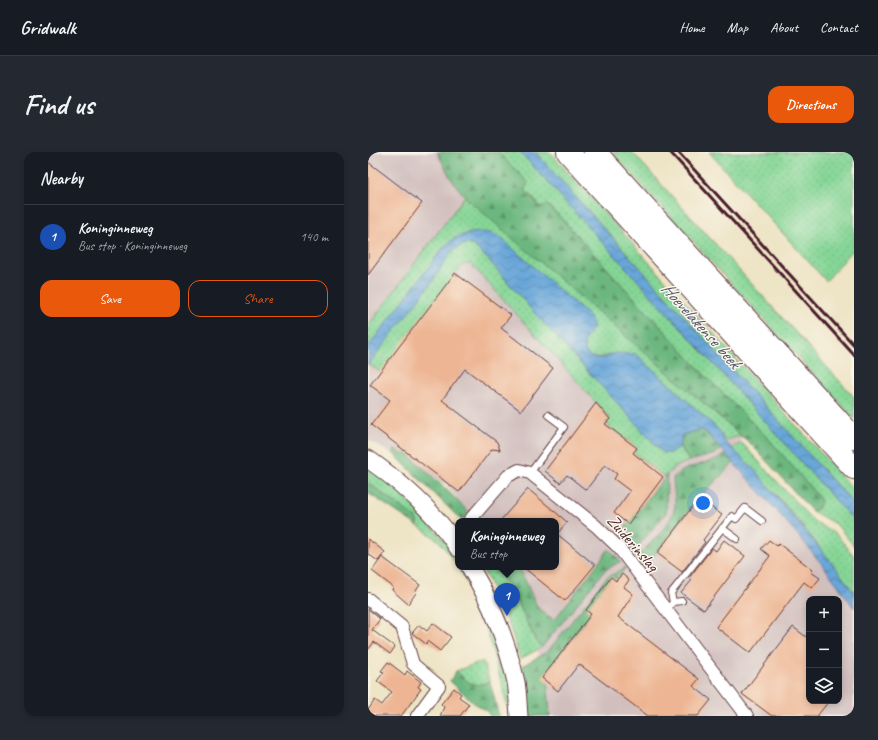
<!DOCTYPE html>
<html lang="en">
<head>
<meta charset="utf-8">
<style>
	:root { --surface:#171b24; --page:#242831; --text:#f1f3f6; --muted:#9ea1a6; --line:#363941; --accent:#ea580c }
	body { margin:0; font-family:Caveat,sans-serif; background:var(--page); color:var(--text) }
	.controls { position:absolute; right:12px; bottom:12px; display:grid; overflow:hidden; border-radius:8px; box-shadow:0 2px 6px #0003 }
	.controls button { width:36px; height:36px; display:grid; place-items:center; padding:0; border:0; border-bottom:1px solid var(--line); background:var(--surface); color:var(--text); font:20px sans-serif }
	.you { position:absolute; left:335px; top:351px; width:14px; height:14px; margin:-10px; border:3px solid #fff; border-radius:50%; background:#1a73e8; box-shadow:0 0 0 6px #1a73e833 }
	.badge { display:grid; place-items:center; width:26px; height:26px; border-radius:50%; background:var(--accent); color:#fff; font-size:13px; font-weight:700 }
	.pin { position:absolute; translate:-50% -33px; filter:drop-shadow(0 1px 2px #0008) }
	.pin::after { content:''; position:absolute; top:21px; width:14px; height:12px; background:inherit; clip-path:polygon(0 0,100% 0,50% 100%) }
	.popup { position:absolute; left:87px; top:366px; width:104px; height:52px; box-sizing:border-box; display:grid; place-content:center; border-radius:8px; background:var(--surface); filter:drop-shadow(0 1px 3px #0005); font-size:13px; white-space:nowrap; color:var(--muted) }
	.popup b { font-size:15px; color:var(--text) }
	.popup::after { content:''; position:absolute; left:50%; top:100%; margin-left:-8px; border:8px solid transparent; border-top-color:var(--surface) }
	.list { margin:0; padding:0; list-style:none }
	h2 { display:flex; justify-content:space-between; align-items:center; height:52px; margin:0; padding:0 16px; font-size:17px }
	h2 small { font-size:13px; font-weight:400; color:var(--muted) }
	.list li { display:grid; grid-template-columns:26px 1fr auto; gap:12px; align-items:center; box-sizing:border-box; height:64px; padding:0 16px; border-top:1px solid var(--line) }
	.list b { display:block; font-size:15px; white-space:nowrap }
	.list p { margin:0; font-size:13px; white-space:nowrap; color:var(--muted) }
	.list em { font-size:13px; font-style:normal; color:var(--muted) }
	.actions { display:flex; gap:8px; padding:12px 16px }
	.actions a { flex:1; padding:9px 0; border:1px solid var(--accent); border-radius:12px; text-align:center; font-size:14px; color:var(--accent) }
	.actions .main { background:var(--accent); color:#fff }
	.icon { flex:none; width:22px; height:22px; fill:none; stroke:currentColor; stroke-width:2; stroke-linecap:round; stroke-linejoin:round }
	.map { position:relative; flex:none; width:486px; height:564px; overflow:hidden; border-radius:12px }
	header { display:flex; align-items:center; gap:24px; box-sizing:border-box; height:56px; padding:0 20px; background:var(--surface); border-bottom:1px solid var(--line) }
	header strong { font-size:19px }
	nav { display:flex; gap:22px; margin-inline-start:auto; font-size:14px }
	.intro { display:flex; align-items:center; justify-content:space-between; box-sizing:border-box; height:96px; padding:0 24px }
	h1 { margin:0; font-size:28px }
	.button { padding:10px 18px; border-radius:12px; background:var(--accent); color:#fff; font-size:14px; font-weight:700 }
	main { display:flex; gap:24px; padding:0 24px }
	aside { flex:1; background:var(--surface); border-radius:12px; box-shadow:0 2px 6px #0003 }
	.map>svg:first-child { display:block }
	.industrial { fill:#d1bfbe; fill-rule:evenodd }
	.green { fill:url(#green-dots); stroke:#687a60 }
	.forest { fill:url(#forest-firs); stroke:#5b6b55 }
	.water { fill:url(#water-waves); stroke:#586282 }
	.building { fill:#edb593 }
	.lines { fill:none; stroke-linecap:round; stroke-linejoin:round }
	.lane-casing { stroke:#633d42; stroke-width:8 }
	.street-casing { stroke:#633d42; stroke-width:14 }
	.secondary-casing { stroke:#633d42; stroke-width:19 }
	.highway-casing { stroke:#633d42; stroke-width:24 }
	.lane { stroke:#fff; stroke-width:6 }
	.street { stroke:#fff; stroke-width:12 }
	.secondary { stroke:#fff; stroke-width:17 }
	.highway { stroke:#fff; stroke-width:22 }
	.rail { stroke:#4a1f2b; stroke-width:3 }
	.labels { text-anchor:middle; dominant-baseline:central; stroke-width:3; stroke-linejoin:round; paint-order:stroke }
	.street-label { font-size:17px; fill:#4a1f2b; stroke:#fbf7ec }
	.water-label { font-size:18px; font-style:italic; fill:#565571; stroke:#fbf7ec }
</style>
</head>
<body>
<header>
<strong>Gridwalk</strong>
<nav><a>Home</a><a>Map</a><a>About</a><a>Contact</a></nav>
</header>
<div class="intro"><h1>Find us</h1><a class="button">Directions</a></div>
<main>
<aside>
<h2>Nearby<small></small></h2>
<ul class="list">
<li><span class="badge" style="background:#1a4fb4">1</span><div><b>Koninginneweg</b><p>Bus stop · Koninginneweg</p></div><em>140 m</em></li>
</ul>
<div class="actions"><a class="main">Save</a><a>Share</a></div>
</aside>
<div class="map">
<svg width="486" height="564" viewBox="0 0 486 564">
	<defs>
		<pattern id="green-dots" width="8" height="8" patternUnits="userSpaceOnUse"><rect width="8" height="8" fill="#85d696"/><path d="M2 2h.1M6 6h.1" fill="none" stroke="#74b781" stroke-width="1.8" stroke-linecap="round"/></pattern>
		<pattern id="forest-firs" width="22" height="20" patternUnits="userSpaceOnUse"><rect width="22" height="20" fill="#6cb77f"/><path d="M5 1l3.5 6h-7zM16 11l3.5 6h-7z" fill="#5b9468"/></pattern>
		<pattern id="water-waves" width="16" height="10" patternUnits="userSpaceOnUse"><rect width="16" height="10" fill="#67a6d9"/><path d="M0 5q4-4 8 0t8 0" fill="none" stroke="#5787b0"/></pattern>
	</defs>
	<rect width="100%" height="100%" fill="#fbf7ec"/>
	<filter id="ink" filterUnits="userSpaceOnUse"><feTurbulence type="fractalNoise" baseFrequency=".025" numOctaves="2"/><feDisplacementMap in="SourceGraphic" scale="8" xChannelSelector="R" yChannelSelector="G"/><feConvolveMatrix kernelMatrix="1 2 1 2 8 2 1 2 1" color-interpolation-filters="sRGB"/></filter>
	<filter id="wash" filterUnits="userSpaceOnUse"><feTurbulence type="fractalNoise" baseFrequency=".012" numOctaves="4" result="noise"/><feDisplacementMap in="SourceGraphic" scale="16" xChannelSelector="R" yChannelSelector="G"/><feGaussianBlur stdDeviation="0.9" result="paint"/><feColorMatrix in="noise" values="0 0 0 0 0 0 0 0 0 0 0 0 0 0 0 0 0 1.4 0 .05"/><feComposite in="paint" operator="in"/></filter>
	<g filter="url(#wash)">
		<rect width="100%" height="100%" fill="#eee4c6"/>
		<path class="industrial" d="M0,0H118L269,148L486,441V564H174L172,507L133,415H188V369H105L79,333L0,288ZM441,447H471V549H441Z"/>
		<path class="green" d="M130,0H152L323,187L486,369V394L469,373L444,359L448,358L453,348L400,286L333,219L191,64L179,53L173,55L157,38Z
			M167,0H182L486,338V352Z
			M244,0H264L486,245V267Z
			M341,0H486V97L458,129Z
			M97,44L376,286L368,285L356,289L352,279L268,202C261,202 255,201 249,202C240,202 215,214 216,193C216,187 218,183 222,179L101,81L87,86L76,95L0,195V174Z
			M96,92L105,93L120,107L171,166L295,301H301L312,295L321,309L307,315L296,325L266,301L269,296L238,272L242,266L103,112C93,111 90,118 87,125L15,222L0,212L64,130L84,99Z
			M374,291L434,357L447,370L468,382L486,404V441C449,390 409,340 364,296Z
			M0,312L28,334L90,404V414L71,389L50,374L48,366L0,331Z
			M90,415H97L134,496L147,564H142C128,514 118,460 90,415Z
			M113,415H124L128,421L141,432L168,489L174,495L152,507C143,474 130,444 113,415Z
			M115,509L122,530C104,536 101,531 88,519Z"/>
		<path class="forest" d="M69,0H130L160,30L157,38L172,55L179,53L191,64L333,219L400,286L453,348L451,356L444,359L443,358L383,292L98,46L83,27Z
			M333,278L337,279L353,297L347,302L321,309L312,295L314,283Z
			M27,297L36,303L38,300L84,343L102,362L93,368L29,305L25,301Z
			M357,302L366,311L331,346L276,416L268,406C281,392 303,374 307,354C308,345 305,335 305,326C318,311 343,314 357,302Z
			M299,323L298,361L264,401L251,387L259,372Z
			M0,331L48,366L50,374L0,341Z
			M241,397L253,409L237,418L174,495L168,489L141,432L128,421L124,415H151L168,452L171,457L186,468Z
			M258,415L179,520L182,564H161L158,529L154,514L180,499L238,426Z
			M88,519C101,531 104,536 122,530L131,564H122L119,559L106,551L82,529Z"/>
		<path class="water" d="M152,0H167L486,352V369L323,187Z
			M113,80L124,81L133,86L222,165L226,175L217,187L216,195L219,202L225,206H235L247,201L268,202L352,279L356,289L386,317L468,416L486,441V456C443,392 388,337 337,279L333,278L314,283L312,295L301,301H295L171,166L120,107L105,93L96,92L84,99L64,130L0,213V195L76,95C89,84 96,81 113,80Z"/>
		<g id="blocks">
			<path class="building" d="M0,10L54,51L0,123Z
				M87,121L143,163L133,176L185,216L153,259L97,217L74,248L129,290L132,298L124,297L91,340L3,273L22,248L2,233Z
				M228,251L242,267L237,272L269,296L265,301L295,325L260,372L246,361L262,339L246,327L249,322L237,313L218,338L199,323L192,331L177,319Z
				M160,337L199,370L189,382L227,413L197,449L155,415H188V369H132Z
				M331,346L354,363L335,388L337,390L314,420L289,401Z
				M0,387L17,400L10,409L0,402Z
				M356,388L377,404L336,458L313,441L324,428L321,426L344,396L348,399Z
				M401,388L409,394L411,392L445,418L443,420L452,426L444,436L436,430L382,501L348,475L402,404L393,397Z
				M14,405L52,433L47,440L48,441L40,452L24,438L25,435L4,419Z
				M254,422L261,428L256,435L265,442L250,465L331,527L325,534L343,548L330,564H280L211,512L190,539L174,526L223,462L218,458L243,425L248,429Z
				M0,457L12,467L4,478L27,495L22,502L6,490L0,498Z
				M65,471L83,485L72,499L59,489L58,492L44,481L51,473L59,479Z
				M425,475L441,487V549H461L449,564H404L374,542Z
				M20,510L37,523L39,519L53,530L50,535L53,537L33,564H0V558L7,548L14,553L24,540L9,529L16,520L13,519Z
				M86,536L93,542L91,545L101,552L92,564H72L76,555L73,552Z"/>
		</g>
	</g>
	<g filter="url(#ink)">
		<use href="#blocks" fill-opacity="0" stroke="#633d42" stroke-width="1"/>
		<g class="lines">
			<defs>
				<path id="lane" d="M162,321L196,275L180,263
					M354,376L369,387
					M305,450L314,449
					M299,458L305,450L303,441L364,364L368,367L377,356L394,369"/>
				<path id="street" d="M101,369L140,324L151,318L162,321L228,374L251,396L379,564
					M0,447L34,475L45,512L71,534L49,564"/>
				<path id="secondary" d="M0,307C34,331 68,361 90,396
					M102,415C123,450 139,490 148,530C150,541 150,553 151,564"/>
				<path id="highway" d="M200,0L486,316
					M227,0L486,286"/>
			</defs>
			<use href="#lane" class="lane-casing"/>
			<use href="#street" class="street-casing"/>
			<use href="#secondary" class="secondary-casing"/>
			<use href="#highway" class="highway-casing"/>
			<use href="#lane" class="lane"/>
			<use href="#street" class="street"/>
			<use href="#secondary" class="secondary"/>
			<use href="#highway" class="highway"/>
			<path class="rail" d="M302,0L486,203
				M310,0L486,193"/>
		</g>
	</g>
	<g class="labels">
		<g class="street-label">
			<text transform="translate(265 391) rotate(49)">Zuiderinslag</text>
		</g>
		<g class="water-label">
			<text transform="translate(333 173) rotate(48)">Hoevelakense beek</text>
		</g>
	</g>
</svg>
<div class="controls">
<button>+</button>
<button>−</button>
<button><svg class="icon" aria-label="layers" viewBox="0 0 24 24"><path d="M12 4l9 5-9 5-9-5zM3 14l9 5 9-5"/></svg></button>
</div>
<div class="you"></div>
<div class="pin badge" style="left:139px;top:464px;background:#1a4fb4">1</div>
<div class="popup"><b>Koninginneweg</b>Bus stop</div>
</div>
</main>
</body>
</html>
